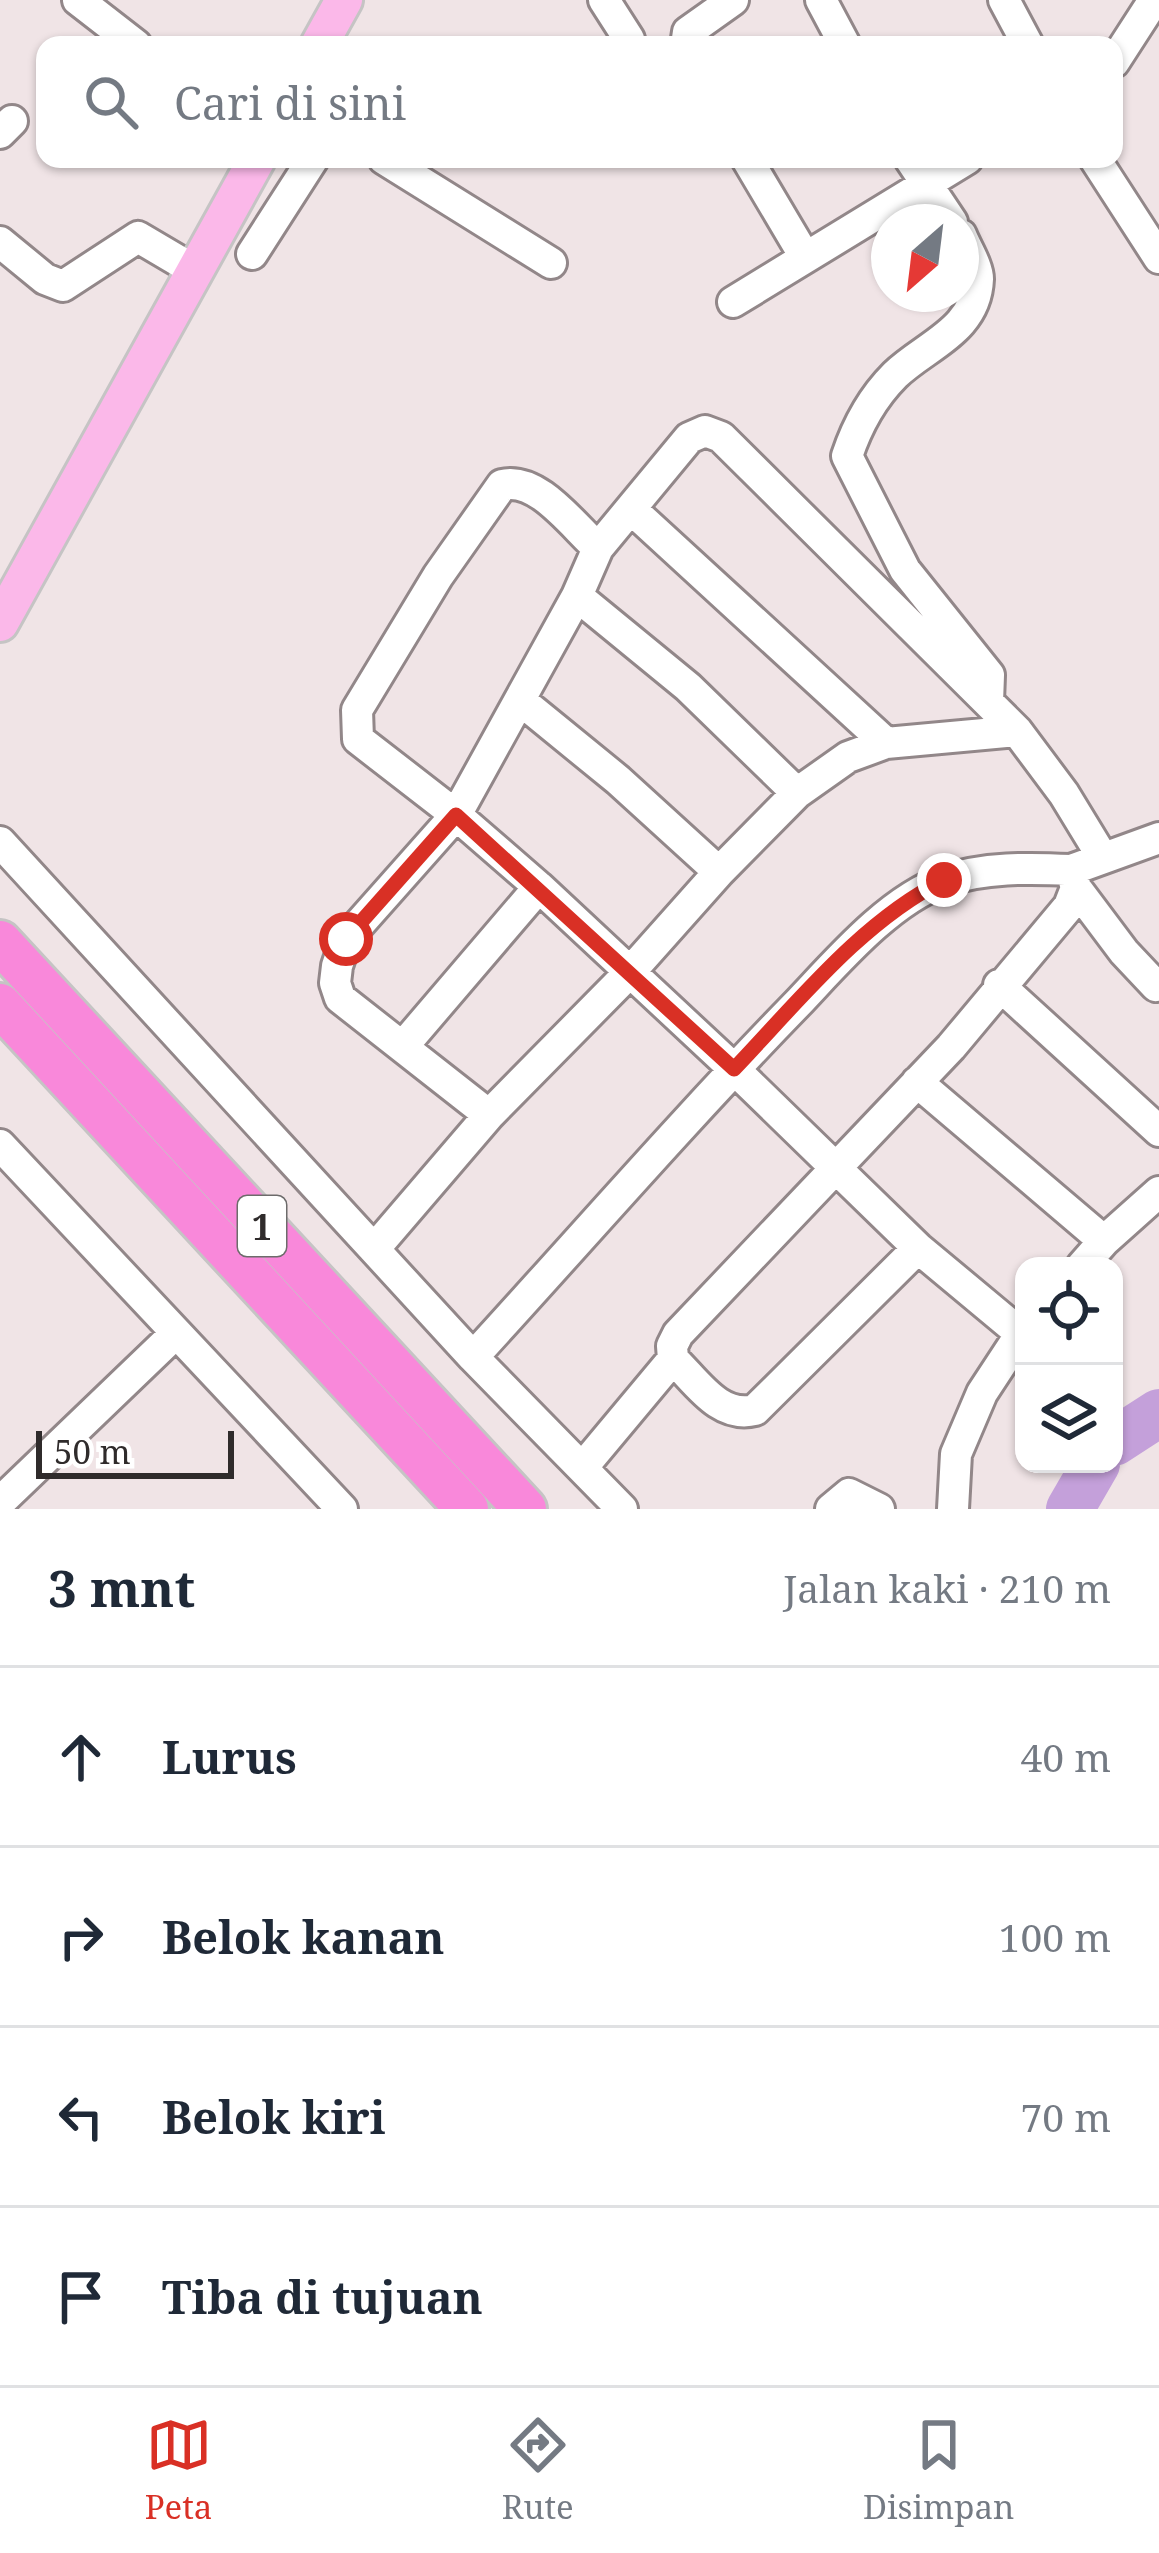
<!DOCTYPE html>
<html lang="id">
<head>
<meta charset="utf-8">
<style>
	:root { --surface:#fff; --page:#f2f2f3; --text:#1f2937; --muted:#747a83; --line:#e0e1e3; --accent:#d93025 }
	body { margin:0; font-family:"Noto Serif",serif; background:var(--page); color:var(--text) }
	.controls { position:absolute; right:36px; bottom:36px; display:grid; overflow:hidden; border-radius:24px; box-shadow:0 3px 9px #0004 }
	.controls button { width:108px; height:108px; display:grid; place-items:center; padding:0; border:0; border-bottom:3px solid var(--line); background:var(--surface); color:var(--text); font:60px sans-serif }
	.compass { position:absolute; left:871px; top:204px; width:108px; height:108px; border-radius:50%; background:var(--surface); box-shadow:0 3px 9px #0004; rotate:208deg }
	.scale { position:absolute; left:36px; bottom:30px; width:198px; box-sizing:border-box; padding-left:12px; border:6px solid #2f2b2b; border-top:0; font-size:33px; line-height:42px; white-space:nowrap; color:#2f2b2b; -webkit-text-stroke:9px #fff; paint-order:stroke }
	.stop { position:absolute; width:36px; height:36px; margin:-27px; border:9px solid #d93025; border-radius:50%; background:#fff }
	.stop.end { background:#d93025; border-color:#fff; box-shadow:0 3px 12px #0008 }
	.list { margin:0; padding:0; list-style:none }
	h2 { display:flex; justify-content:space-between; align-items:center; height:156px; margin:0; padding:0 48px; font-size:51px }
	h2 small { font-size:39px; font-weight:400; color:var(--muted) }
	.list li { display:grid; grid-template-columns:78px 1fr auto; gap:36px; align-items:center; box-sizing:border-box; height:180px; padding:0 48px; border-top:3px solid var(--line) }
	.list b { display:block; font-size:45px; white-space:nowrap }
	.list em { font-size:39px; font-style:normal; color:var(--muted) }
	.icon { flex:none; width:66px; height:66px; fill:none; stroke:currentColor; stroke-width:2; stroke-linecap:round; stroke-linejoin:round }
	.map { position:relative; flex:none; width:1159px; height:1509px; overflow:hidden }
	.search { position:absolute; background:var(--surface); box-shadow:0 3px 9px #0004; left:36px; right:36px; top:36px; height:132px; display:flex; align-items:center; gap:30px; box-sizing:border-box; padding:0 42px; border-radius:24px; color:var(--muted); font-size:45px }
	.sheet { height:876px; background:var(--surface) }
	nav { display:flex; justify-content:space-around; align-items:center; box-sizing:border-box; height:168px; border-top:3px solid var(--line); background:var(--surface); font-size:33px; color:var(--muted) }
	nav a { display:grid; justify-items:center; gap:6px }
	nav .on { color:var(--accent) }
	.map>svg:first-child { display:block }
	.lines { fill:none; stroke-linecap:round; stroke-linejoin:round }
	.river { stroke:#c4a0da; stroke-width:48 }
	.minor-casing { stroke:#928789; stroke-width:36 }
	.major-casing { stroke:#c5c4c4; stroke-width:42 }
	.highway-casing { stroke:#c5c4c4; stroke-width:48 }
	.minor { stroke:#fff; stroke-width:30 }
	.major { stroke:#fbb8e9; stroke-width:36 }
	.highway { stroke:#f988da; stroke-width:42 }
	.route { stroke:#d93025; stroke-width:15 }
	.labels { text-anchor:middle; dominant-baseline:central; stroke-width:12; stroke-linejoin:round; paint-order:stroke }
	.shield { fill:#fff; stroke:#6d6b6b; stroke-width:3 }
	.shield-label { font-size:36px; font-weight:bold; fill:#2f2b2b }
</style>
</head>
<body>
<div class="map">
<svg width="1159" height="1509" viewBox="0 0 1159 1509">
	<rect width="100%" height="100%" fill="#f0e4e6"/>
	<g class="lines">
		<path class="river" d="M1114,1442L1159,1413
			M1070,1509L1096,1464"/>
		<defs>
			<path id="minor" d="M78,0L136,45
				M604,0L629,39
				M821,0L845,45
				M1004,0L1028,45
				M686,45L688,32L733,0
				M1114,62L1154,0
				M0,133L12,121
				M384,159L551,263
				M747,159L805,257
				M910,159L952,222
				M1095,159L1159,258
				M961,235C966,248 978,266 978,279C976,331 926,345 895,375C872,398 857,426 847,456L905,570L989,675L988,702
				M0,242L45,279L63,286L138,237L194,270
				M252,254L313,159
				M733,302L967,159
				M631,509L886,743
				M598,548C573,526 538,476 502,485L438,576L357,710L358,739L456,815L539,887L734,1069L918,1248L1020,1333
				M577,596L688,687L797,793
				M520,700L618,780L719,872
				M0,842L473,1357L622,1509
				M1076,888L1124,952L1156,986L1159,985
				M999,985L1159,1131
				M404,1045L539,887
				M917,1082L1104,1241
				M489,1115L340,998L335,983L337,966L346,939L456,815L577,596L598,548L689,438L705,431L721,437L1017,731L1064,794L1103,858
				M0,1145L342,1509
				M375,1248L489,1115L630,972L719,872L797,793L848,757L886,743L1017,731
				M1082,1266L1104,1241L1159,1192
				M473,1357C581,1239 685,1119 797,1004C836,963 889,900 944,881C983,867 1030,868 1071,870
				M673,1359C697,1382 719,1419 755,1410L918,1248
				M582,1468L673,1359L672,1346L678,1334L951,1047L1069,906L1076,888L1071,870L1159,838
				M0,1502L176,1333
				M831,1509L849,1494L879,1509
				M953,1509L956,1454L982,1393L1024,1329"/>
			<path id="major" d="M319,45L344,0
				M0,623L257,159"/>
			<path id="highway" d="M0,942L525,1509
				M0,1005L467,1509"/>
		</defs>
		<use href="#minor" class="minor-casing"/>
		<use href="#major" class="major-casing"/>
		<use href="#highway" class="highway-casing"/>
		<use href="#minor" class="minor"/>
		<use href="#major" class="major"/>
		<use href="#highway" class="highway"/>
	</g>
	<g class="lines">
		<path class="route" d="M346,939L456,815L734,1069C798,1002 861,922 944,880"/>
	</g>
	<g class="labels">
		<rect class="shield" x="238" y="1196" width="48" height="60" rx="9"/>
		<g class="shield-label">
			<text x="262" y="1226">1</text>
		</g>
	</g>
</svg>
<div class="controls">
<button><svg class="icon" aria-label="locate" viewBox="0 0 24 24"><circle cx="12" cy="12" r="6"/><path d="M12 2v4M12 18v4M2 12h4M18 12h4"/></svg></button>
<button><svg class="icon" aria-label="layers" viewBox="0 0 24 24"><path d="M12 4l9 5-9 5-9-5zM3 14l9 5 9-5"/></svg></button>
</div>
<svg class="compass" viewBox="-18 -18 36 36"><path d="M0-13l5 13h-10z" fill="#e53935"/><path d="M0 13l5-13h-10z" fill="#747a83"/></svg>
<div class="scale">50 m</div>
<div class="stop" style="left:346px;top:939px"></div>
<div class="stop end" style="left:944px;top:880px"></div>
<div class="search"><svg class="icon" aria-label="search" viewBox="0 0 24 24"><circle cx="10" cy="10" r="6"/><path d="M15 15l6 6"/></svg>Cari di sini</div>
</div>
<section class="sheet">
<h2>3 mnt<small>Jalan kaki · 210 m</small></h2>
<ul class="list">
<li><svg class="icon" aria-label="ahead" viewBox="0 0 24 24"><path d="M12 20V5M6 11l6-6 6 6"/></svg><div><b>Lurus</b></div><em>40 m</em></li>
<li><svg class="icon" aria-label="right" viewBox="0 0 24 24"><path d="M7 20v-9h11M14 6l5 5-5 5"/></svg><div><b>Belok kanan</b></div><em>100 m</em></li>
<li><svg class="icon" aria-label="left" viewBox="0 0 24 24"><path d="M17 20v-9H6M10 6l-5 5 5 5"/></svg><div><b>Belok kiri</b></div><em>70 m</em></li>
<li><svg class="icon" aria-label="arrive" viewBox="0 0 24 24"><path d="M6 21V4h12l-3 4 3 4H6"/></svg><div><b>Tiba di tujuan</b></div></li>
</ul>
</section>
<nav>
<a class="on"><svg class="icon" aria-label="map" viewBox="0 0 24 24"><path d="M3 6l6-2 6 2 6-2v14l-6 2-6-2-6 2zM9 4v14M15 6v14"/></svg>Peta</a>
<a><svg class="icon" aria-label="directions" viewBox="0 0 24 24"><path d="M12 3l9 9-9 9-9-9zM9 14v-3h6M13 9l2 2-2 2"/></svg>Rute</a>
<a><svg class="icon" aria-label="saved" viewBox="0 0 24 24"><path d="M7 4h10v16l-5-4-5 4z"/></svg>Disimpan</a>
</nav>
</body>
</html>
